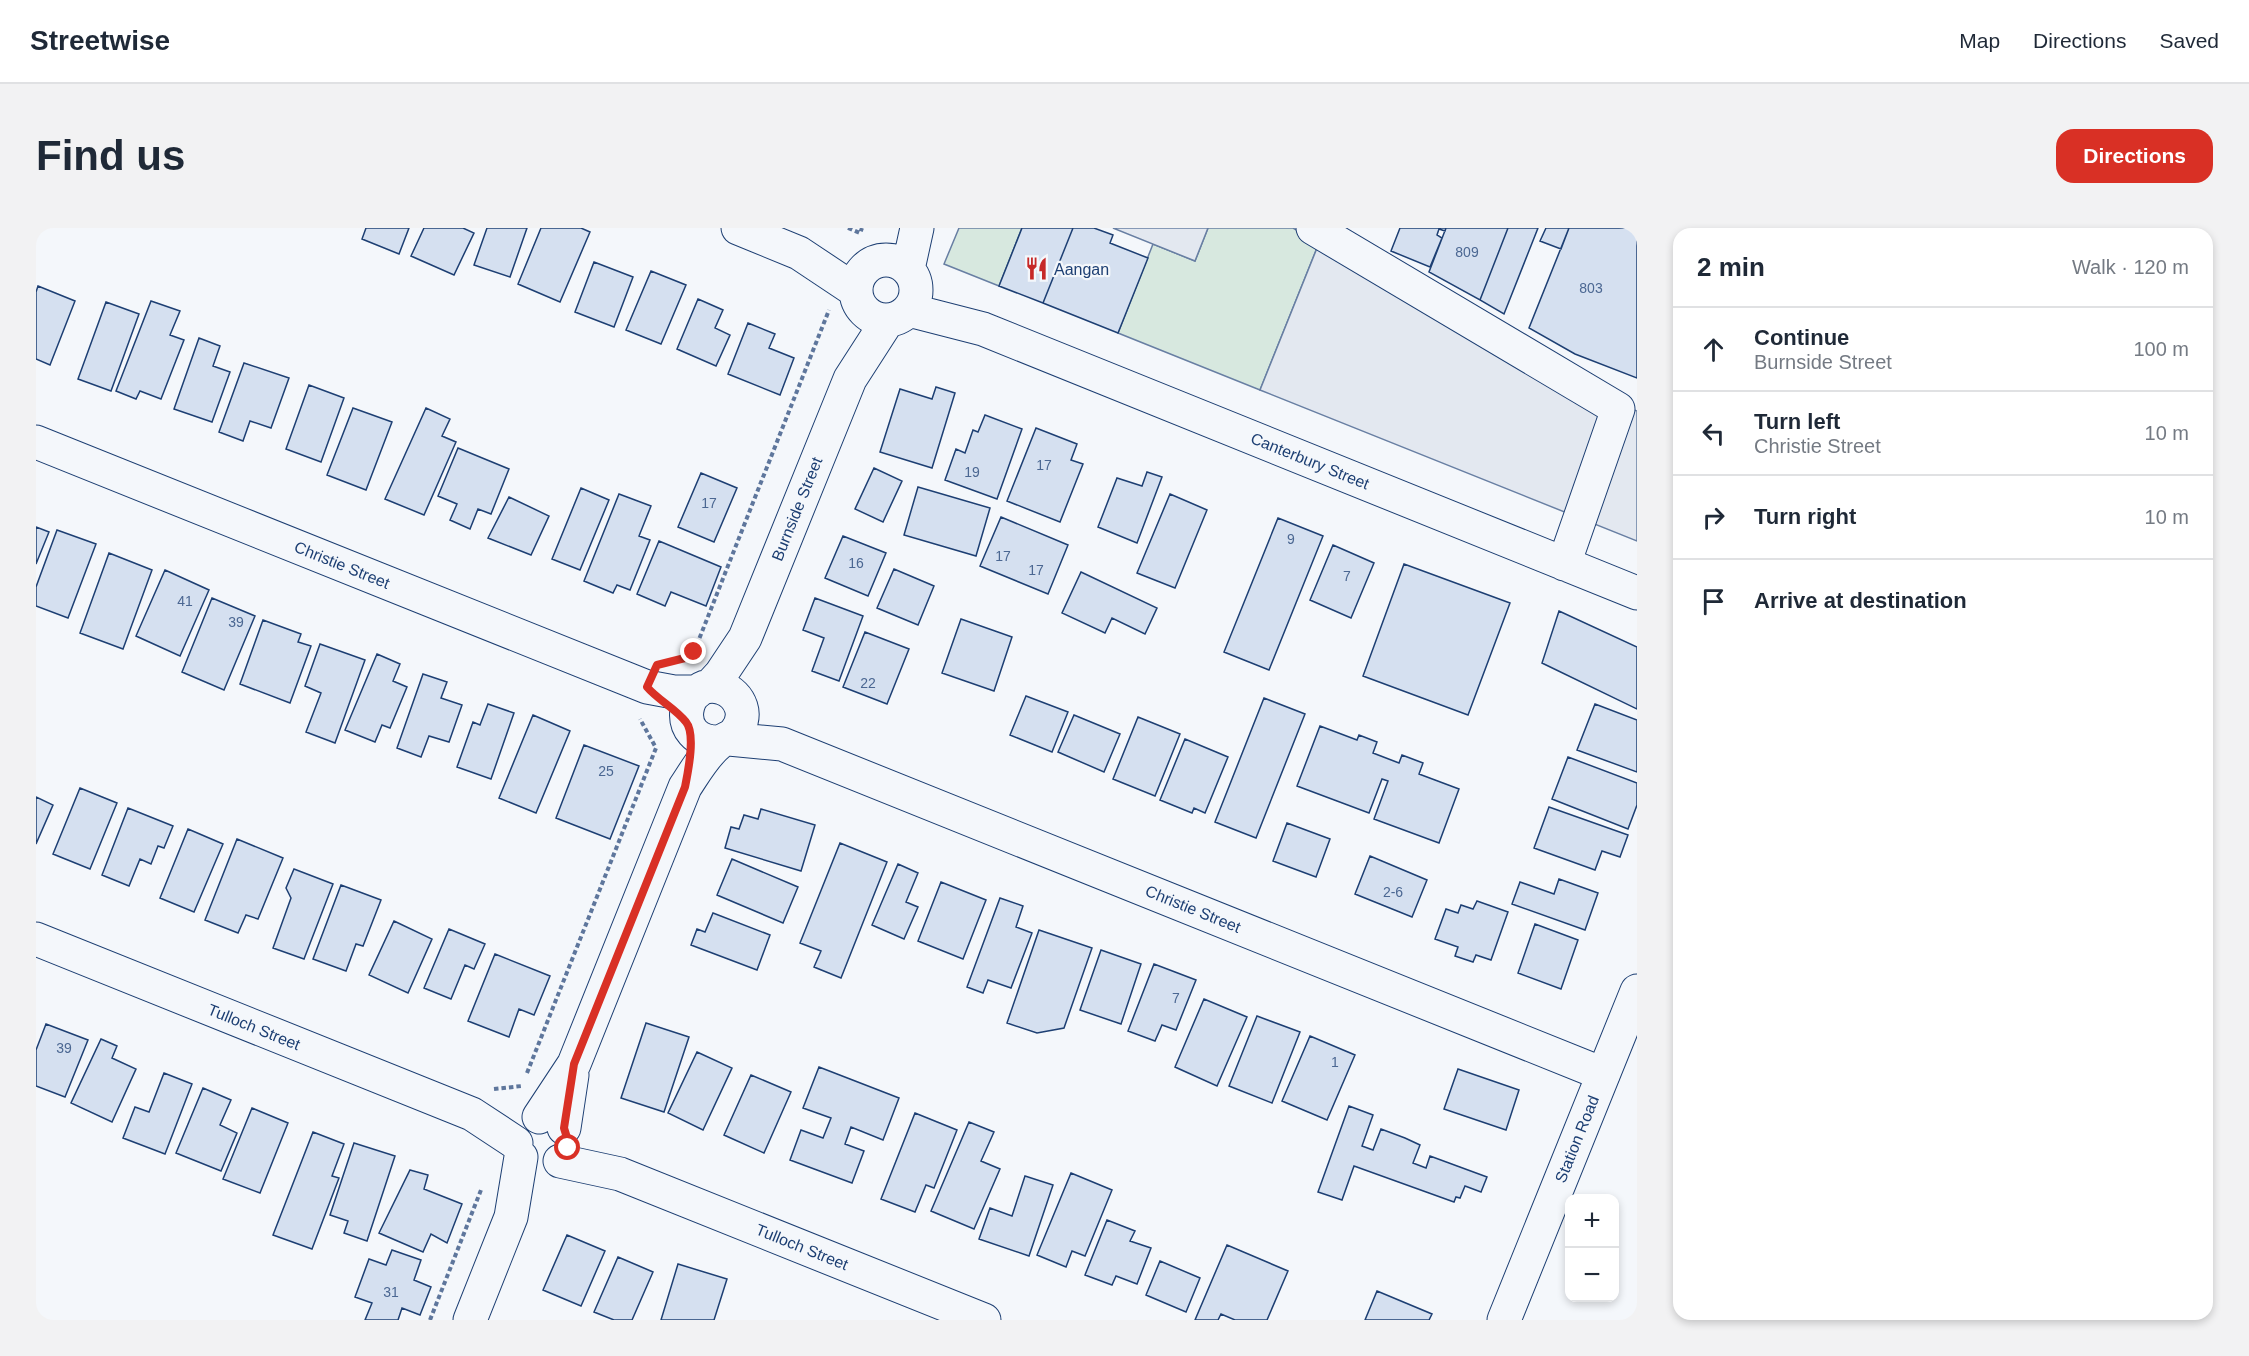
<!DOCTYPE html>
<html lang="en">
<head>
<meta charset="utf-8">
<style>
	:root { --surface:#fff; --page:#f2f2f3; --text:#1f2937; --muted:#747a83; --line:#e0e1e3; --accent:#d93025 }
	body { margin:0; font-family:Helvetica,sans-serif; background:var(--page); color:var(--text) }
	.controls { position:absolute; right:18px; bottom:18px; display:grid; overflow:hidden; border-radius:12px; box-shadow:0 3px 9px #0003 }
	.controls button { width:54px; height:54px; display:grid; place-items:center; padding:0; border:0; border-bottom:2px solid var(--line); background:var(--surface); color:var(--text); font:30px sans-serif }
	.stop { position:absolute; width:18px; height:18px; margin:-14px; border:4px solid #d93025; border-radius:50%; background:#fff }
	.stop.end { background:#d93025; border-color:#fff; box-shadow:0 2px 6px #0008 }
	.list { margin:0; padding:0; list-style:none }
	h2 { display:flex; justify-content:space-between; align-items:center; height:78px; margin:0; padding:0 24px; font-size:26px }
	h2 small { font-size:20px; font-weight:400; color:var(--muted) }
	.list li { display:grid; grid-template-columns:39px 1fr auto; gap:18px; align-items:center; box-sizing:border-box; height:84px; padding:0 24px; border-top:2px solid var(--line) }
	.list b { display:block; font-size:22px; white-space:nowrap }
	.list p { margin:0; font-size:20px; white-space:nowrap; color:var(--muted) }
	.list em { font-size:20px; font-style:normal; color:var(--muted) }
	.icon { flex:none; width:33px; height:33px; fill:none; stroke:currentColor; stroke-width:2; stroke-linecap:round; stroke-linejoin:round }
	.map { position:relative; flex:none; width:1601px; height:1092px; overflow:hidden; border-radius:18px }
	header { display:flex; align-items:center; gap:36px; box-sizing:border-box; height:84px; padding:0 30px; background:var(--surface); border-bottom:2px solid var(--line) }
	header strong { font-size:28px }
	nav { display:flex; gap:33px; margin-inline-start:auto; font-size:21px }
	.intro { display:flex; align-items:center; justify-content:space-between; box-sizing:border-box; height:144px; padding:0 36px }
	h1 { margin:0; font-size:42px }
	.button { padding:15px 27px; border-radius:18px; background:var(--accent); color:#fff; font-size:21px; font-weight:700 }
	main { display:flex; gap:36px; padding:0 36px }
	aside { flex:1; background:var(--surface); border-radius:18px; box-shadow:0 3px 9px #0003 }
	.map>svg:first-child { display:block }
	.green { fill:#d7e8df; stroke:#687fa3; stroke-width:1.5 }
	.parking { fill:#e3e8f0; stroke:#687fa3; stroke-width:1.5 }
	.building { fill:#d5e0f0; stroke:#1d3f73; stroke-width:1.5 }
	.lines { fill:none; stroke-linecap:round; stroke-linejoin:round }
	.minor-casing { stroke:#1d3f73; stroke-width:35 }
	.major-casing { stroke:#1d3f73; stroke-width:35 }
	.path { stroke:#5e769c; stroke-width:4; stroke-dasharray:4.5 3; stroke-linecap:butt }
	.minor { stroke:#f4f7fb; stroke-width:33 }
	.major { stroke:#f4f7fb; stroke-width:33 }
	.route { stroke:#d93025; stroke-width:8 }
	.labels { text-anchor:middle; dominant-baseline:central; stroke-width:4.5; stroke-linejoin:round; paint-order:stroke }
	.number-label { font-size:14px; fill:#4b6792 }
	.poi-label { font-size:16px; fill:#1d3f73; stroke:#f4f7fb; text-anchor:start }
	.street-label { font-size:16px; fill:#1d3f73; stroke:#f4f7fb }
</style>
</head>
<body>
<header>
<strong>Streetwise</strong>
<nav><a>Map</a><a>Directions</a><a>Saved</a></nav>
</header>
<div class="intro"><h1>Find us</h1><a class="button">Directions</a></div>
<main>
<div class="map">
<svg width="1601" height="1092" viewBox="0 0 1601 1092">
	<rect width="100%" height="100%" fill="#f4f7fb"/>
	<path class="green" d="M923,0H986L963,58L908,36Z
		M1172,0H1257L1283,15L1224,162L1082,105L1117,16L1159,33Z"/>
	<path class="parking" d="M1077,0H1172L1159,33Z
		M1283,15L1537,158L1601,183V313L1224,162Z"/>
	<path class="building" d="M330,0H373L363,26L326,11Z
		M388,0H427L438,5L418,47L375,28Z
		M451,0H491L474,49L438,37Z
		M505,0H545L554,4L524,74L482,56Z
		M986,0H1037L1007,75L963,58Z
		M1037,0H1058L1077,7L1074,15L1112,30L1082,105L1007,75Z
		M1364,0H1410L1409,3L1403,1L1401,7L1406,10L1394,39L1355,23Z
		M1410,0H1472L1444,72L1393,44Z
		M1472,0H1502L1468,86L1444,72Z
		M1510,0H1533L1525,21L1504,13Z
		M1533,0H1601V150L1539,126L1493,100Z
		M558,34L597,49L578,99L539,84Z
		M615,43L650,57L625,116L590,102Z
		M2,58L39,73L14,137L0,131V64Z
		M662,71L687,82L679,100L694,107L680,138L641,121Z
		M115,73L144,83L134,107L148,112L125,171L104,163L100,171L80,163Z
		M70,74L103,86L75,163L42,151Z
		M712,95L739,106L733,120L758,130L744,167L692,146Z
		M163,110L184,118L177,138L194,144L176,194L138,181Z
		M208,135L253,150L235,200L214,193L207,213L183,204Z
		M273,157L308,170L285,234L250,221Z
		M900,159L919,165L896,240L844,224L864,161L896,171Z
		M317,180L356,194L330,262L291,247Z
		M390,180L414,191L406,208L420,214L388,287L349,271Z
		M949,187L986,201L961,271L909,252L920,221L929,225L937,202L942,204Z
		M1000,200L1041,216L1035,232L1047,236L1024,294L971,273Z
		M422,220L473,241L455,286L442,281L434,301L414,292L421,276L402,268Z
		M838,240L866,253L847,294L819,281Z
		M1111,244L1126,249L1101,315L1062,299L1081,250L1106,258Z
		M665,245L701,260L678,314L642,299Z
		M882,259L954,280L940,328L868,307Z
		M545,260L573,272L544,342L516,331Z
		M583,266L615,278L603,308L614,312L594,362L581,357L577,365L548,353Z
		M1134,266L1171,282L1139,360L1101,345Z
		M473,269L513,288L495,327L452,310Z
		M965,289L1032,317L1012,366L944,338Z
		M1242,290L1287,308L1233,442L1188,424Z
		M0,299L13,304L0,336Z
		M21,302L60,316L32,390L0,378V359Z
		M807,308L850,325L832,368L789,350Z
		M623,313L685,339L670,378L635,364L629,378L601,366Z
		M1297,317L1338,335L1315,390L1274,372Z
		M73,325L116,342L87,421L44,405Z
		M1368,336L1474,375L1432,487L1327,448Z
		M858,341L898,358L882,397L841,380Z
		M129,342L173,362L144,428L100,408Z
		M1045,344L1121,380L1109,406L1076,390L1069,405L1026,385Z
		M176,370L219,388L188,462L146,444Z
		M779,370L827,388L803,453L776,443L788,410L767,402Z
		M1523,383L1601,419V481L1506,435Z
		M925,391L976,409L958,463L906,445Z
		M227,392L265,406L262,414L275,418L254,475L204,456Z
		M829,404L873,421L851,476L807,459Z
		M284,416L329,432L299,515L270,504L285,465L269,458Z
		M341,426L364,436L357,453L371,459L354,500L346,497L339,514L309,502Z
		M387,446L411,454L405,470L426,477L413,514L393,508L385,529L361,520Z
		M990,468L1032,484L1016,524L974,507Z
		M1228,470L1269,486L1220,610L1179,594Z
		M452,476L478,485L455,551L421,539L437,494L444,497Z
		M1559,476L1601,492V544L1541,522Z
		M497,487L534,503L500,585L463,570Z
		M1038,487L1084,506L1068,544L1022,524Z
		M1102,489L1144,506L1119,568L1077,551Z
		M1284,498L1321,512L1323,507L1341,514L1337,525L1363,535L1366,527L1387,535L1383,546L1423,561L1403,615L1338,591L1352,553L1346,551L1333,585L1261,558Z
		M1149,511L1192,529L1169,585L1158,580L1156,585L1124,572Z
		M548,517L603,538L574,611L520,590Z
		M1532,529L1601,555V577L1592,601L1516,571Z
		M44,560L81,575L54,641L17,626Z
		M0,569L17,577L0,616Z
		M1513,579L1592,607L1584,629L1566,623L1559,642L1498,620Z
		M92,580L137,598L128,620L122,618L115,636L104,631L93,658L66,647Z
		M725,581L779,597L765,643L689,620L695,599L703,601L708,587L722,591Z
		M1251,595L1294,611L1280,649L1237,633Z
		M152,601L187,616L158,684L124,670Z
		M201,611L247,630L222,691L210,687L202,705L169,692Z
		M804,615L851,634L805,750L778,739L785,723L764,715Z
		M1334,628L1391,652L1376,689L1319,666Z
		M696,631L762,659L747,695L681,667Z
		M862,636L882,645L870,674L882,679L868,711L836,697Z
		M258,641L297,656L268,731L237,720L255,670L250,660Z
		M1523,651L1562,665L1549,702L1476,676L1484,654L1518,666Z
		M905,654L950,672L927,731L882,713Z
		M305,657L345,672L327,718L320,716L310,743L277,731Z
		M964,670L987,678L980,699L996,705L975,760L952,752L947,765L931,759Z
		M1441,673L1472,684L1455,732L1440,727L1437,734L1419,728L1422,719L1399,711L1410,681L1422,685L1425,677L1437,681Z
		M677,685L734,707L721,742L655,717L661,701L669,704Z
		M358,693L396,711L372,765L333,747Z
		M1499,696L1542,712L1525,761L1482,745Z
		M413,701L449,716L438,741L429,737L415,771L388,760Z
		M1003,702L1056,720L1028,800L1001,805L971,795Z
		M1065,722L1105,736L1085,796L1044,782Z
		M459,726L514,748L498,787L483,781L473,809L432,793Z
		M1118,736L1160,752L1140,802L1126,797L1119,813L1092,803Z
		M1168,771L1211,789L1181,858L1139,839Z
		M1221,788L1264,804L1236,875L1193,858Z
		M610,795L653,809L628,884L585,870Z
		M10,796L52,812L29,869L0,858V822Z
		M1274,808L1319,827L1291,892L1246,873Z
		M65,811L81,818L76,830L100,841L76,894L35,875Z
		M661,824L696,840L667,902L632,885Z
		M783,839L863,870L847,912L815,899L809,916L828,923L816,955L754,932L765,902L787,910L795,890L767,880Z
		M1422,841L1483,862L1470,902L1408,881Z
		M128,845L156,856L129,926L87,910L99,879L113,884Z
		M715,847L755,864L728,925L688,907Z
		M167,860L195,872L184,897L201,905L185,943L140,925Z
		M1313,878L1337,887L1326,918L1337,922L1345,901L1369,910L1384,917L1377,935L1390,940L1394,928L1451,949L1445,964L1429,958L1424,970L1420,969L1418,974L1318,938L1306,972L1282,964Z
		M216,880L252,895L224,965L187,951Z
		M879,885L921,902L898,960L890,957L879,984L845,971Z
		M933,894L958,904L945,933L964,941L938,1001L895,983Z
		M277,904L308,916L296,948L303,950L276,1021L237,1007Z
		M318,915L359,928L331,1013L308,1005L312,993L294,987Z
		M374,942L392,947L388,961L426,976L411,1015L395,1006L387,1024L343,1005Z
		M1035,945L1076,962L1049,1028L1036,1023L1030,1039L1001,1027Z
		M989,948L1017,957L993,1028L943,1011L954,980L976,988Z
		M1071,992L1099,1003L1094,1013L1115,1020L1101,1056L1080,1048L1076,1057L1049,1047Z
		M531,1007L569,1023L545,1078L507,1062Z
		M1191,1017L1252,1043L1231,1092H1199L1185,1086L1182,1092H1159Z
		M356,1022L385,1032L378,1052L395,1059L384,1087L366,1080L362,1092H329L336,1075L319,1069L333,1031L350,1037Z
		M582,1029L617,1044L596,1092H578L558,1084Z
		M1124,1033L1164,1050L1150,1084L1110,1067Z
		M642,1036L691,1051L678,1092H625Z
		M1341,1063L1396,1086L1393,1092H1329Z"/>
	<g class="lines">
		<defs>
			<path id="minor" d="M702,0L763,25L820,63
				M1277,0L1582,181L1528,336
				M820 62a30 30 0 1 1 60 0a30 30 0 1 1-60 0Z
				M872,41L881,0
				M873,82L947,101L1601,365
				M0,214L611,459L638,464H661
				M674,458L685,446L709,410L814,151L852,92
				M693,511L746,516L1567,846
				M0,711L436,886L480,915
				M503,889L538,836L649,559C659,544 669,526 683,515C688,511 694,510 699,505C705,498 708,488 705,479C702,470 695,463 686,460C647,446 632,516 684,514
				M528,900L536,847
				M524,933L584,946L948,1092
				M434,1092L475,989L485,929"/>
			<path id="major" d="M1468,1092L1601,763"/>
		</defs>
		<use href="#minor" class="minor-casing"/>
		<use href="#major" class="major-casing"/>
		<path class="path" d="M812,0L824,5L826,0
			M658,424L793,82
			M491,845L620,520L604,491
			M458,861L486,858
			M394,1092L445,962"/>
		<use href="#minor" class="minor"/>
		<use href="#major" class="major"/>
	</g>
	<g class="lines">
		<path class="route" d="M532,920V913L528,900L538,836L649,559C652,544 660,506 650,494C639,480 622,472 611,459L621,437L657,428L658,424"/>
	</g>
	<defs>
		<symbol id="restaurant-bare" viewBox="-9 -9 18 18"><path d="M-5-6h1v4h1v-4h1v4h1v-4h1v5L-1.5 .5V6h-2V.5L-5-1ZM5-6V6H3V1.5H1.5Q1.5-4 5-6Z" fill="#c62828" stroke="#f4f7fb" stroke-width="2.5" paint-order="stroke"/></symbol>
	</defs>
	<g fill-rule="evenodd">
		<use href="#restaurant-bare" x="984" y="24" width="33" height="33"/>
	</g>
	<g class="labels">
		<g class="number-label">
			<text x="1431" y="24">809</text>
			<text x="1555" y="60">803</text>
			<text x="1008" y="237">17</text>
			<text x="936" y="244">19</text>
			<text x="673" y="275">17</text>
			<text x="1255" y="311">9</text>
			<text x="967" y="328">17</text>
			<text x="820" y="335">16</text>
			<text x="1000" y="342">17</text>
			<text x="1311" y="348">7</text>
			<text x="149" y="373">41</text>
			<text x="200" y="394">39</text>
			<text x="832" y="455">22</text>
			<text x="570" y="543">25</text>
			<text x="1357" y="664">2-6</text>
			<text x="1140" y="770">7</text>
			<text x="28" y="820">39</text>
			<text x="1299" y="834">1</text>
			<text x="355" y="1064">31</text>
		</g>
		<g class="poi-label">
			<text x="1018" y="41">Aangan</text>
		</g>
		<g class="street-label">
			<text transform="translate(1274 233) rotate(22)">Canterbury Street</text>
			<text transform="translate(761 281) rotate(-68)">Burnside Street</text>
			<text transform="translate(306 337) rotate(22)">Christie Street</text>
			<text transform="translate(1157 681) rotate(22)">Christie Street</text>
			<text transform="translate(218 799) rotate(22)">Tulloch Street</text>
			<text transform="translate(1541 911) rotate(-68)">Station Road</text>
			<text transform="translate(766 1019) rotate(22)">Tulloch Street</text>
		</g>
	</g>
</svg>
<div class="controls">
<button>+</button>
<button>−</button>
</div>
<div class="stop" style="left:532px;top:920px"></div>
<div class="stop end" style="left:658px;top:424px"></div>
</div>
<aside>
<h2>2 min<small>Walk · 120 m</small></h2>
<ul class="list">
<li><svg class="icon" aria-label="ahead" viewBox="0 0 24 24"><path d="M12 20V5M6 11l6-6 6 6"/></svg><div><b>Continue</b><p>Burnside Street</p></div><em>100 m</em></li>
<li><svg class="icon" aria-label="left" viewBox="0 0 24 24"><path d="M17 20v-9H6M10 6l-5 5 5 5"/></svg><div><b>Turn left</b><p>Christie Street</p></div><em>10 m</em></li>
<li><svg class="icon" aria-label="right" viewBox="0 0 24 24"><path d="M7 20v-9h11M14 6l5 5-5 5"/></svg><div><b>Turn right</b></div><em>10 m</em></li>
<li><svg class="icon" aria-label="arrive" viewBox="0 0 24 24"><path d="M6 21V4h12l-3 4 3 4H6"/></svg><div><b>Arrive at destination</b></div></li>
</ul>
</aside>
</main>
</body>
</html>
